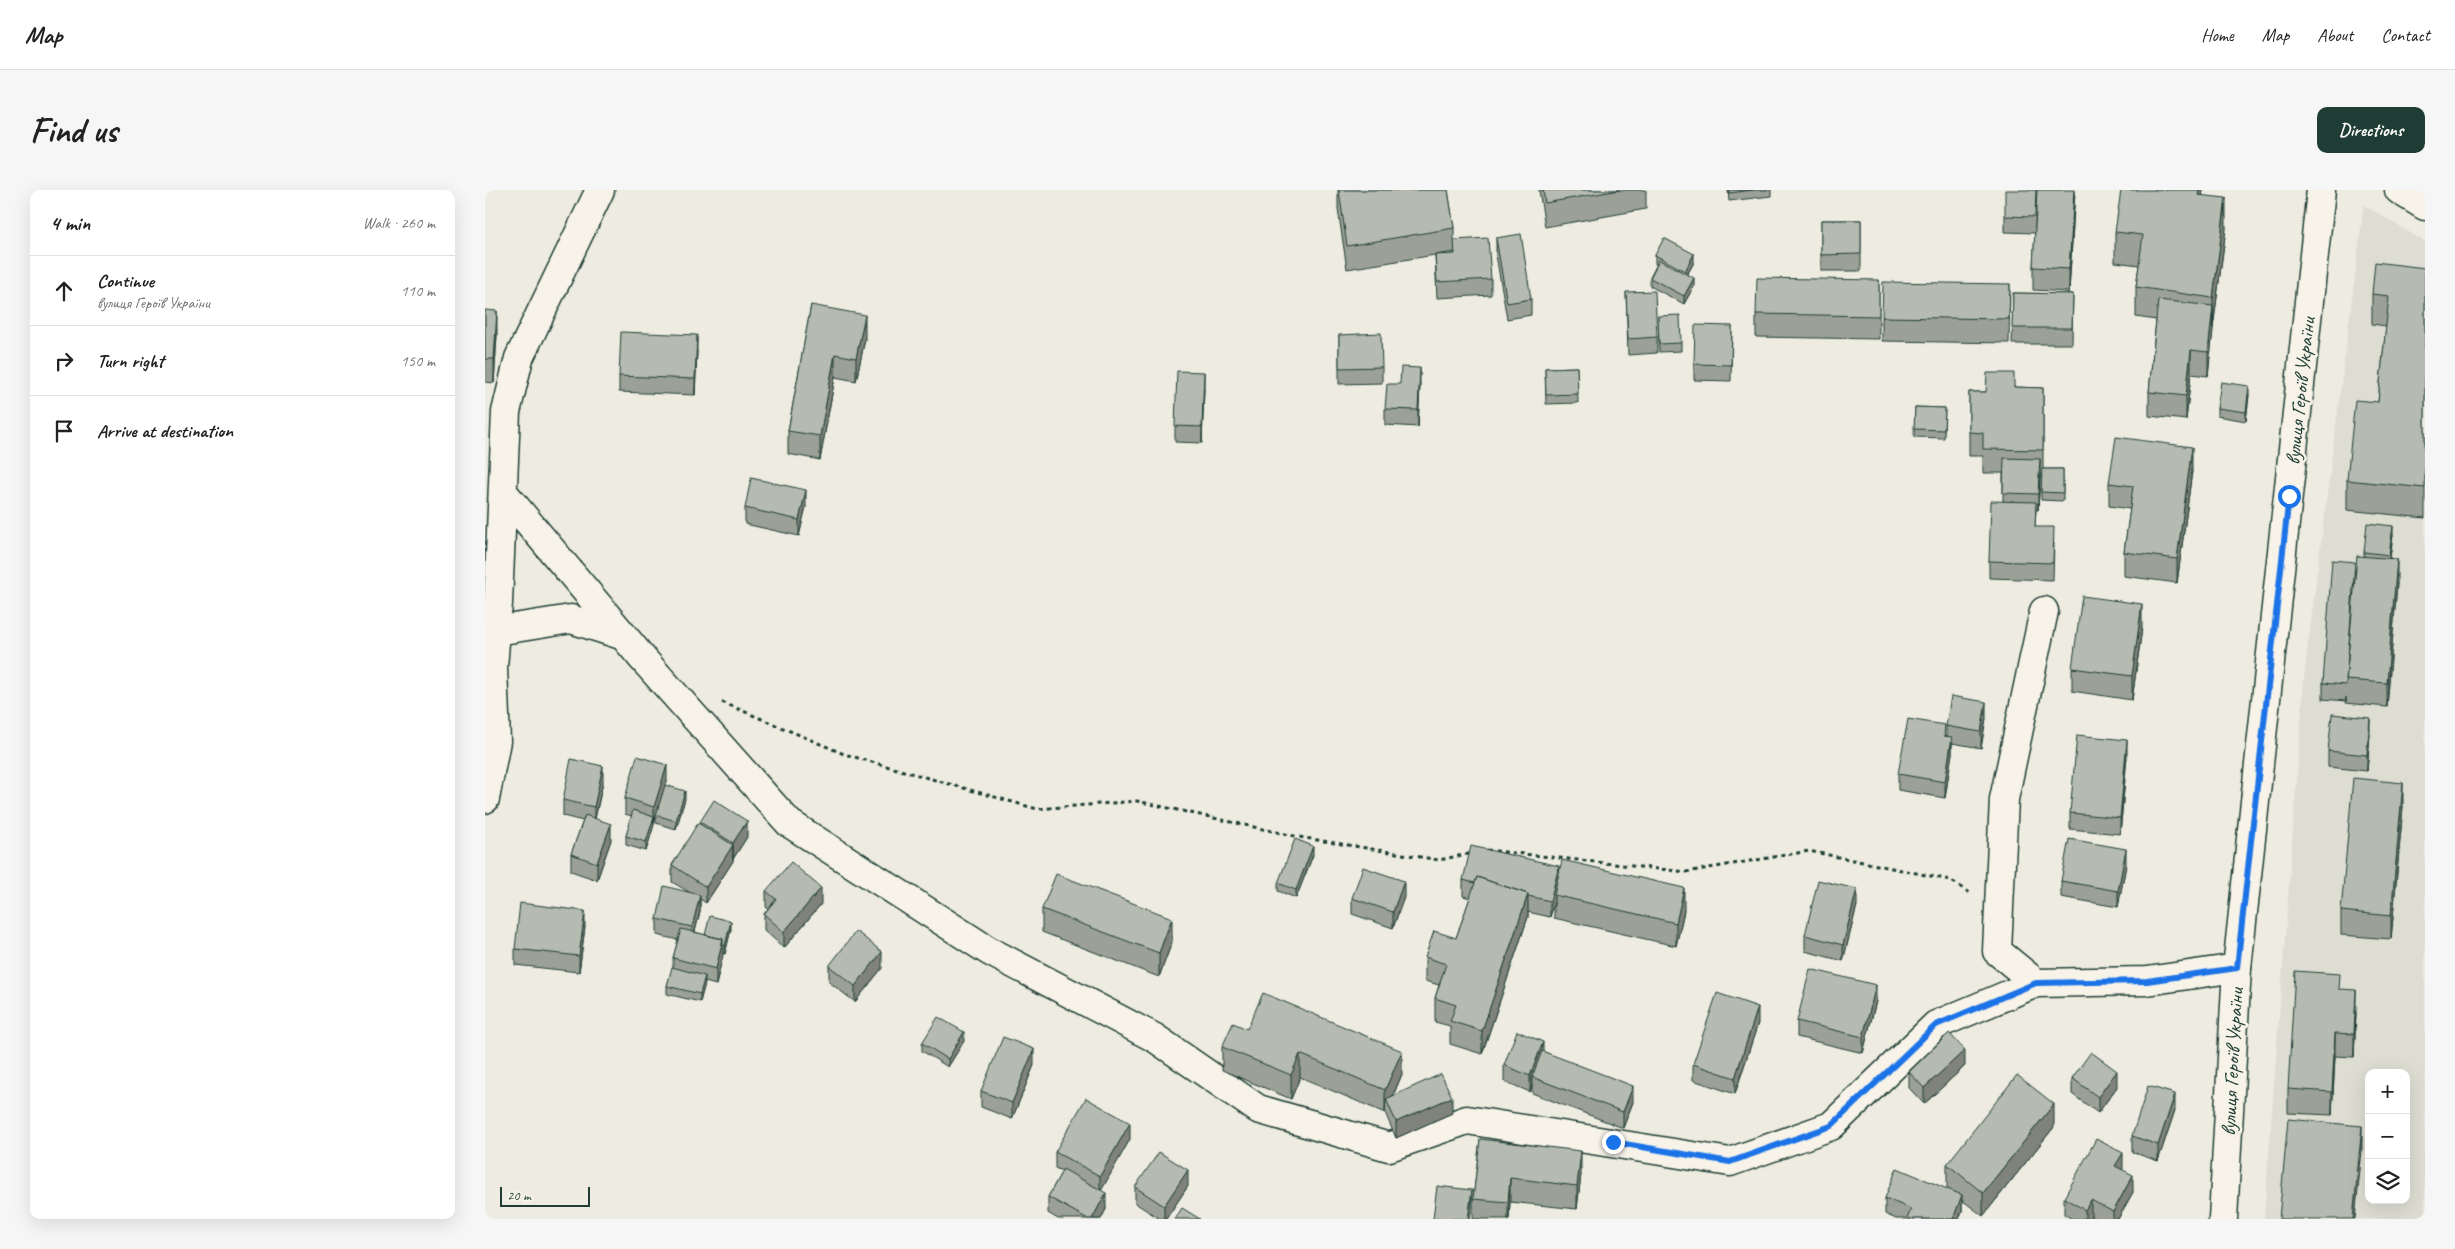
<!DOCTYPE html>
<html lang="en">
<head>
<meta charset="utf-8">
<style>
	:root { --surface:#fff; --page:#f6f6f6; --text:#222; --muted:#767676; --line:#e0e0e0; --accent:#1f3d34 }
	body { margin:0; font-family:Caveat,sans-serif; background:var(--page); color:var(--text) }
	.controls { position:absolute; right:15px; bottom:15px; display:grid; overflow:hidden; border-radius:10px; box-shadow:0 5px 20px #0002 }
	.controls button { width:45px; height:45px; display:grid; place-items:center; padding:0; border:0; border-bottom:1px solid var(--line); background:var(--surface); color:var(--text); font:25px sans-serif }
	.scale { position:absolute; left:15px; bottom:12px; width:90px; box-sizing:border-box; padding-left:5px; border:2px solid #1f3d34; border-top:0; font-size:14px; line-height:18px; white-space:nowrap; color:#1f3d34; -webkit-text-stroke:4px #f7f3e8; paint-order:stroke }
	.stop { position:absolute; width:15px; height:15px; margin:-11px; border:4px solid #1a73e8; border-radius:50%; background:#fff }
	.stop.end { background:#1a73e8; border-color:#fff; box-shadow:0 1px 5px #0008 }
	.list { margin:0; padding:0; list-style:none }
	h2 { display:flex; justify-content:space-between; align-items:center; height:65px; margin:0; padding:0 20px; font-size:21px }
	h2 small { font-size:16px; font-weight:400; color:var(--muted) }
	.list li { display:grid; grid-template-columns:32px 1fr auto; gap:15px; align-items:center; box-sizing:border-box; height:70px; padding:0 20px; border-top:1px solid var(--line) }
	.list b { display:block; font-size:19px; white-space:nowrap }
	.list p { margin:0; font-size:16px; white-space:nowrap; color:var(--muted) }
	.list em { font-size:16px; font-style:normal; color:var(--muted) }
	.icon { flex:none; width:28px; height:28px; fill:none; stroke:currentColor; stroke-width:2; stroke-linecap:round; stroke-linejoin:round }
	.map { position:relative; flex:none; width:1940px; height:1029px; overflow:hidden; border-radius:10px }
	header { display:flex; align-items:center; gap:30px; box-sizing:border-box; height:70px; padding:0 25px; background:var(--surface); border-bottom:1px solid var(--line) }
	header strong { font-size:24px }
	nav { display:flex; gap:28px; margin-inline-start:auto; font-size:18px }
	.intro { display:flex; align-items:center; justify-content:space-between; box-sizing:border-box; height:120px; padding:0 30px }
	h1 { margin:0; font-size:35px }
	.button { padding:12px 22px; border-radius:10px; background:var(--accent); color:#fff; font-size:18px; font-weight:700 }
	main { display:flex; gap:30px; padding:0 30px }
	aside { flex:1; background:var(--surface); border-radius:10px; box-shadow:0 5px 20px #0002 }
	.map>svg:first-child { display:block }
	.built { fill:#ddddd2; fill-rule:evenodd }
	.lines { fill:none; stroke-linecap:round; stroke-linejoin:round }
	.minor-casing { stroke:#1f3d34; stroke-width:31 }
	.major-casing { stroke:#1f3d34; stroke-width:31 }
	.path { stroke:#1f3d34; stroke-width:3; stroke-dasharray:4 4; stroke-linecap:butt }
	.minor { stroke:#f7f3e8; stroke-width:28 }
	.major { stroke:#f7f3e8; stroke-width:28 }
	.wall { fill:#9ca197; stroke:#1f3d34 }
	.shaded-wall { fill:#7f837b; stroke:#1f3d34 }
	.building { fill:#b5bbb0; stroke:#1f3d34 }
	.route { stroke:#1a73e8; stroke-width:6 }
	.labels { text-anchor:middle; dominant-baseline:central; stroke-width:5; stroke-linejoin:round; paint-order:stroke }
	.street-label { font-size:21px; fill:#1f3d34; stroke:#f7f3e8 }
</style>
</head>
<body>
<header>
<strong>Map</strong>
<nav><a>Home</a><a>Map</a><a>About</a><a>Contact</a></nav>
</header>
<div class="intro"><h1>Find us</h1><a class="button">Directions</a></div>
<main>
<aside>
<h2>4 min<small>Walk · 260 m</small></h2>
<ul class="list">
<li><svg class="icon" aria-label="ahead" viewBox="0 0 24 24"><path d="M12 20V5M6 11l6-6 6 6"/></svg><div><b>Continue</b><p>вулиця Героїв України</p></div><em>110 m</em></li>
<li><svg class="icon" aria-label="right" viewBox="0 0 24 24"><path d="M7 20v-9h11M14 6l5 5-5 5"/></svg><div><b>Turn right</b></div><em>150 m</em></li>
<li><svg class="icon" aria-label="arrive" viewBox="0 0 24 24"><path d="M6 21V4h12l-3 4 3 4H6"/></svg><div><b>Arrive at destination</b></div></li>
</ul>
</aside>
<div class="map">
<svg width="1940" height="1029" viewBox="0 0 1940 1029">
	<rect width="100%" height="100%" fill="#eeece1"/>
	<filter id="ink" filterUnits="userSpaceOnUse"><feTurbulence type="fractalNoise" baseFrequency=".02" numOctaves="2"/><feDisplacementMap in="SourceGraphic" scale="10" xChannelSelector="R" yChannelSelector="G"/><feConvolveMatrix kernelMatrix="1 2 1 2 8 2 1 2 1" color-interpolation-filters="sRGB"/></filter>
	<g filter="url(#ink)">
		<path class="built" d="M1879,15L1940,52V1029H1779L1820,478ZM1884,883H1921V1010H1884Z"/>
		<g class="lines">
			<defs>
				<path id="minor" d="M1914,0L1940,16
					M18,302L158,469L304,633L504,761L670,848L773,919L904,957L982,930L1245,972L1346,936L1451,835L1551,793L1662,791L1752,778
					M11,441L86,429L139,446
					M0,483L8,478L13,413L21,222L34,168L115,0
					M0,609L11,551L8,478
					M1551,793L1512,761L1519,609L1559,421"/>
				<path id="major" d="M1738,1029L1752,778L1836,0"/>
			</defs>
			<use href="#minor" class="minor-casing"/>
			<use href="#major" class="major-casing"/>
			<path class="path" d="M237,512L359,564L552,619L652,611L814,647L954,670L988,663
				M1002,660L1201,682L1324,661L1465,690L1485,703"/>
			<use href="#minor" class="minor"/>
			<use href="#major" class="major"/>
		</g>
		<path class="wall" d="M853,0H963L969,38V50L1006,89V105L952,108L950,65L969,64V62L862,79L853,19Z
			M1054,0H1161V19L1060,37Z
			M1243,0H1286V6L1244,11Z
			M1551,0L1550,39L1590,0L1584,102L1548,100V77L1550,43L1520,42V26Z
			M1718,0L1717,5L1741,38L1728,138L1723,186L1706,184L1701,230L1664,226V202L1671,130L1651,127V97L1654,75L1630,72V42Z
			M1336,30H1376V81H1336Z
			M1011,48L1046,109V125L1022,129L1011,65Z
			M1170,65L1209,72L1202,85L1209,96L1199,114L1165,96V88L1172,74H1170Z
			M1940,78V328L1862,320V290L1893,212L1901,136L1887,134V104Z
			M1394,90V149L1271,147V124Z
			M1525,94L1524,153L1397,151V127Z
			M1141,102L1172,147V163L1143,165Z
			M1528,103L1588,104L1587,154H1527Z
			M326,115L380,149L371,191L350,187L335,270L303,264V241Z
			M0,120L12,145L9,193L0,192Z
			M1173,126L1196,153V161L1174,162Z
			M1247,136L1246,191L1209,190V174Z
			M854,145L897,177V193L854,194Z
			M212,161L210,205L134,202V186Z
			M1092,177L1093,213L1061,214L1060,178Z
			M935,194L933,237L900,235V219Z
			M1529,197L1558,198V279H1578V311L1556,310V283H1555L1553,320H1551L1550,337L1569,353L1568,390L1504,388V371L1518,311V283H1498V266H1484V202H1501Z
			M719,198L717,253L690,252V236Z
			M1764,205L1761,231L1732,226V218Z
			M1430,217L1460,218L1459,248L1429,247Z
			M1707,281L1692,393L1639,386V362L1645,319L1624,316V293Z
			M321,316L314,346L260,334V318Z
			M1908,345L1905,368L1912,393L1902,517L1861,513V507V511L1838,509V493L1870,381L1879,366V362Z
			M1657,438L1647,510L1587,501V478Z
			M1501,528L1496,558L1467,553V563L1460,608L1413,600V584L1460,546H1461V536Z
			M1885,544L1882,581L1843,577V561Z
			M1642,566L1635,644L1585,639V623Z
			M182,591L181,595L200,609L191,639L171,633V627L161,661L141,655V646L147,626L140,624V608Z
			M118,592L110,629L126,650L112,690L86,681V664L98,631L78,626V610Z
			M1918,616L1906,749L1856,745V721Z
			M215,632L262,647L248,669V671L221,713L215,709V721L210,742L220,745L246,739L240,764L238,763L231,795L220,792L215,812L182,804V796L188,777V768L193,750L172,745V729L204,702L187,692V675L215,634Z
			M828,665L811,708L793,701V693Z
			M1641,675L1633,717L1576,707V691Z
			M1074,684L1199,721L1191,756L1069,728V713L1065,727L1043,722V727L997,864L965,854V836L950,832V808L954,795L940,791V767L971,748L985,708L978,706V690Z
			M281,701L336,714L299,758L279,740V724L283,719L281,717Z
			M919,707L908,738L867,724V708Z
			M1372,715L1358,771L1320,761V745Z
			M557,719L687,752L674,787L557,742Z
			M100,737L94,782L30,775V759Z
			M344,776L397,778L370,812L344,792Z
			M1855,799L1871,823L1869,867L1850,866L1847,925L1803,923V899Z
			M1391,811L1378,863L1312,847V831Z
			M1273,833L1250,904L1208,890V874Z
			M762,839L917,884L908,906L967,923L911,948L901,925V922L900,923L815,887L806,909L737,880V857Z
			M479,851L463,877L437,861V853Z
			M1058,861L1148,912L1138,938L1047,903V896L1045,902L1019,891V875Z
			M549,875L527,929L496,917V901Z
			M1480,876L1439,914L1424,898V882Z
			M1587,888L1632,897L1613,923L1587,904Z
			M1690,920L1673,971L1647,962V946Z
			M1569,937L1498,1026L1477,1010V1021L1474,1029H1411L1400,1024V1008L1465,1000L1462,998V974Z
			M645,949L616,1000L621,1019L616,1029H573L563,1023V1007L577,981L570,978V962Z
			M995,949L1096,984L1092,1019L1025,1012L1024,1029H988V1009Z
			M1638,979L1637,980L1648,1002L1633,1029H1611L1606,1026L1604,1029H1587L1579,1024V1008Z
			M703,996L681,1029H675L650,1013V997Z"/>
		<path class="shaded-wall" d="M1589,0H1590L1584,102V79Z
			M1714,0H1718L1713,35V5Z
			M1741,8V38L1728,138V108Z
			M1209,64V72L1200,89V81Z
			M1209,88V96L1199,114V106Z
			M1728,116V140L1723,186V162Z
			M12,121V145L9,193V169Z
			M380,125V149L371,191V168Z
			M212,145V161L210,205V189Z
			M1706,160V184L1701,230V206Z
			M350,164V187L335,270V246Z
			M935,178V194L933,237V220Z
			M719,182V198L717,253V237Z
			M1764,196V205L1761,231V222Z
			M1707,257V281L1692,393V369Z
			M1555,269V285L1553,320V304Z
			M321,300V316L314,346V330Z
			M1908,336V345L1904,374V365Z
			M1912,369V393L1902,517V493Z
			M1657,414V438L1647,510V486Z
			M1501,512V528L1496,558V542Z
			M1885,528V544L1882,581V565Z
			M1467,547V563L1460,608V592Z
			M1642,550V566L1635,644V628Z
			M182,575V591L172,625H171L169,633V617Z
			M118,576V592L109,633V617Z
			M1918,593V616L1906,749V726Z
			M200,601V609L191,639V631Z
			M169,627V635L161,661V652Z
			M262,631V647L248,669V653Z
			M126,634V650L112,690V673Z
			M248,655V671L221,713V697Z
			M828,656V665L811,708V700Z
			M1641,659V675L1633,717V701Z
			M1074,676V693L1069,705V713L1065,727V711Z
			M919,691V707L908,738V722Z
			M336,698V714L299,758V742Z
			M1199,698V721L1191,756V733Z
			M1372,699V715L1358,771V755Z
			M1043,704V727L997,864V841Z
			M215,705V721L207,753V737Z
			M100,721V737L94,782V766Z
			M687,728V752L674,787V763Z
			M246,731V739L240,764V756Z
			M238,749V765L231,795V779Z
			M397,762V778L370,812V796Z
			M220,786V794L215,812V804Z
			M1391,795V811L1378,863V847Z
			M1871,800V823L1869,867V844Z
			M1273,817V833L1250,904V888Z
			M479,842V851L463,877V869Z
			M1850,843V866L1847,925V902Z
			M1058,852V868L1047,887V896L1045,902V886Z
			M549,859V875L527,929V913Z
			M1480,860V876L1439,914V898Z
			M917,861V884L904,915L901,909L900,923V900Z
			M815,864V887L806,909V885Z
			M1632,881V897L1613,923V907Z
			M1148,896V912L1138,938V922Z
			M1690,904V920L1673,971V955Z
			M967,907V923L911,948V932Z
			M1569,914V937L1498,1026V1003Z
			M645,933V949L615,1003V986Z
			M1877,936V960L1870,1029H1868Z
			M1096,961V984L1092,1019V996Z
			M1638,963V979L1630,992V976Z
			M703,980V996L681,1029H679V1016Z
			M1648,985V1002L1633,1029H1628V1022Z
			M1025,988V1012L1024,1029H1023V1012Z
			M987,1000V1016L985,1029H983Z
			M621,1003V1019L616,1029H607Z
			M1477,1005V1021L1474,1029H1468Z
			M1606,1010V1026L1604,1029H1600V1020Z"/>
		<path class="building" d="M854,0H963L969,38L862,56Z
			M1058,0H1135L1060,13Z
			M1244,0H1268L1244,3Z
			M1520,0H1551L1550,27L1520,26Z
			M1552,0H1589L1584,79L1548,77Z
			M1636,0H1714L1713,5L1741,8L1728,108L1651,97L1658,45L1630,42Z
			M1336,30H1376V64L1336,65Z
			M1036,44L1046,109L1022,113L1011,48Z
			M1003,48L1006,89L952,92L950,65L970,64L969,50Z
			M1179,48L1209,64L1200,81L1170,65Z
			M1174,70L1209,88L1199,106L1165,88Z
			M1890,72L1940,78V298L1862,290L1870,210L1893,212L1904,106L1887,104Z
			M1272,88L1394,90V126L1271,124Z
			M1398,92L1525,94L1524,129L1397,127Z
			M1170,101L1172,147L1143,149L1141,102Z
			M1528,103L1588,104L1587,138H1527Z
			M1673,110L1728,116L1723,162L1706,160L1701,206L1664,202Z
			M326,115L380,125L371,168L350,164L335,246L303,241Z
			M0,120L12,121L9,169H0Z
			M1195,125L1196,153L1174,154L1173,126Z
			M1210,135L1247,136L1246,175L1209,174Z
			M136,142L212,145L210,189L134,186Z
			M896,143L897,177L854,178V145Z
			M916,177L935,178L933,220L900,219L902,194H915Z
			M1092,177L1093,204L1061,205L1060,178Z
			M692,181L719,182L717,237L690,236Z
			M1502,183H1529V197L1558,198V260L1498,259V243L1484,242V202H1501Z
			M1736,192L1764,196L1761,222L1732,218Z
			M1430,217L1460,218L1459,240L1429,239Z
			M1631,247L1707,257L1692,369L1639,362L1648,296L1624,293Z
			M1519,268L1555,269L1553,304L1518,303Z
			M1557,279H1578V303L1556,302Z
			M266,288L321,300L314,330L260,318Z
			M1506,311L1551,312L1550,337H1569L1568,373L1504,371Z
			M1882,333L1908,336L1904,365L1879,362Z
			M1872,366L1912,369L1902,493L1861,490Z
			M1847,370L1870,372L1861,495L1838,493Z
			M1597,406L1657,414L1647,486L1587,478Z
			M1466,506L1501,512L1496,542L1461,536Z
			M1847,524L1885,528L1882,565L1843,561Z
			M1423,529L1460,535L1459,546L1467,547L1460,592L1413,584Z
			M1592,545L1642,550L1635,628L1585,623Z
			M152,566L182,575L169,617L140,608Z
			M86,569L118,576L109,617L78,610Z
			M1868,588L1918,593L1906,726L1856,721Z
			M180,595L200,601L191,631L171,625Z
			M229,610L262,631L248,653L215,632Z
			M148,620L169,627L161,652L141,646Z
			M100,625L126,634L112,673L86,664Z
			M213,633L248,655L221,697L187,675Z
			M810,649L828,656L811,700L793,693Z
			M1584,649L1641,659L1633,701L1576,691Z
			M986,656L1074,676L1065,711L1043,706V704L992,687L990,693L978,690Z
			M1077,670L1199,698L1191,733L1069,705Z
			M306,672L336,698L299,742L279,724L291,709L281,701Z
			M878,677L919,691L908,722L867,708Z
			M571,684L687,728L674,763L557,719Z
			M992,687L1043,704L997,841L965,831L971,815L950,808L961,774L940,767L949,741L971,748Z
			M1333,690L1372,699L1358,755L1320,745Z
			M179,696L215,705L207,737L172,729Z
			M35,713L100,721L94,766L30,759Z
			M225,726L246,731L240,756L238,755V749L220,745Z
			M196,739L238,749L231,779L188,768Z
			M371,741L397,762L370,796L344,776Z
			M187,777L220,786L215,804L182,796Z
			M1325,779L1391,795L1378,847L1312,831Z
			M1810,781L1855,784L1854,799L1871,800L1869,844L1850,843L1847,902L1803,899Z
			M778,803L917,861L900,900L815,864L806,885L737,857L748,833L762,839Z
			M1232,803L1273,817L1250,888L1208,874Z
			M453,827L479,842L463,869L437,853Z
			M1032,841L1058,852L1045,886L1019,875Z
			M1464,843L1480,860L1439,898L1424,882Z
			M518,847L549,859L527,913L496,901Z
			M1057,861L1148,896L1138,922L1047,887Z
			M1606,862L1632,881L1613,907L1587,888Z
			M956,884L967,907L911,932L901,909Z
			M1532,885L1569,914L1498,1003L1462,974Z
			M1663,896L1690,904L1673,955L1647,946Z
			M601,908L645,933L615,986L570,962Z
			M1803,929L1877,936L1868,1029H1794Z
			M995,949L1096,961L1092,996L1025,988L1023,1012L988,1009Z
			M1611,949L1638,963L1630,976L1648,985L1628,1022L1606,1010L1600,1020L1579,1008Z
			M674,962L703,980L679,1016L650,997Z
			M1412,978L1477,1005L1468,1029H1422L1426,1019L1400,1008Z
			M578,979L621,1003L607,1029H603L563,1007Z
			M952,996L987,1000L983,1029H948Z
			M697,1018L715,1029H690Z"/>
	</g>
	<g class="lines" filter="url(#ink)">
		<path class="route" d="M1128,952L1245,972L1346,936L1451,835L1551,793L1662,791L1752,778L1804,306"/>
	</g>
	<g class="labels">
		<g class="street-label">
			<text transform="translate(1815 201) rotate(-84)">вулиця Героїв України</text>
			<text transform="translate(1747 872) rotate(-87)">вулиця Героїв України</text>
		</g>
	</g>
</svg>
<div class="controls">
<button>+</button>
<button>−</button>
<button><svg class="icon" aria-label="layers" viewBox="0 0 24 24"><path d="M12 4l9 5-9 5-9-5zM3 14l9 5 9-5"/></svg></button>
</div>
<div class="scale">20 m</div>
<div class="stop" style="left:1804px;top:306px"></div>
<div class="stop end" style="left:1128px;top:952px"></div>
</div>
</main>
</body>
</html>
